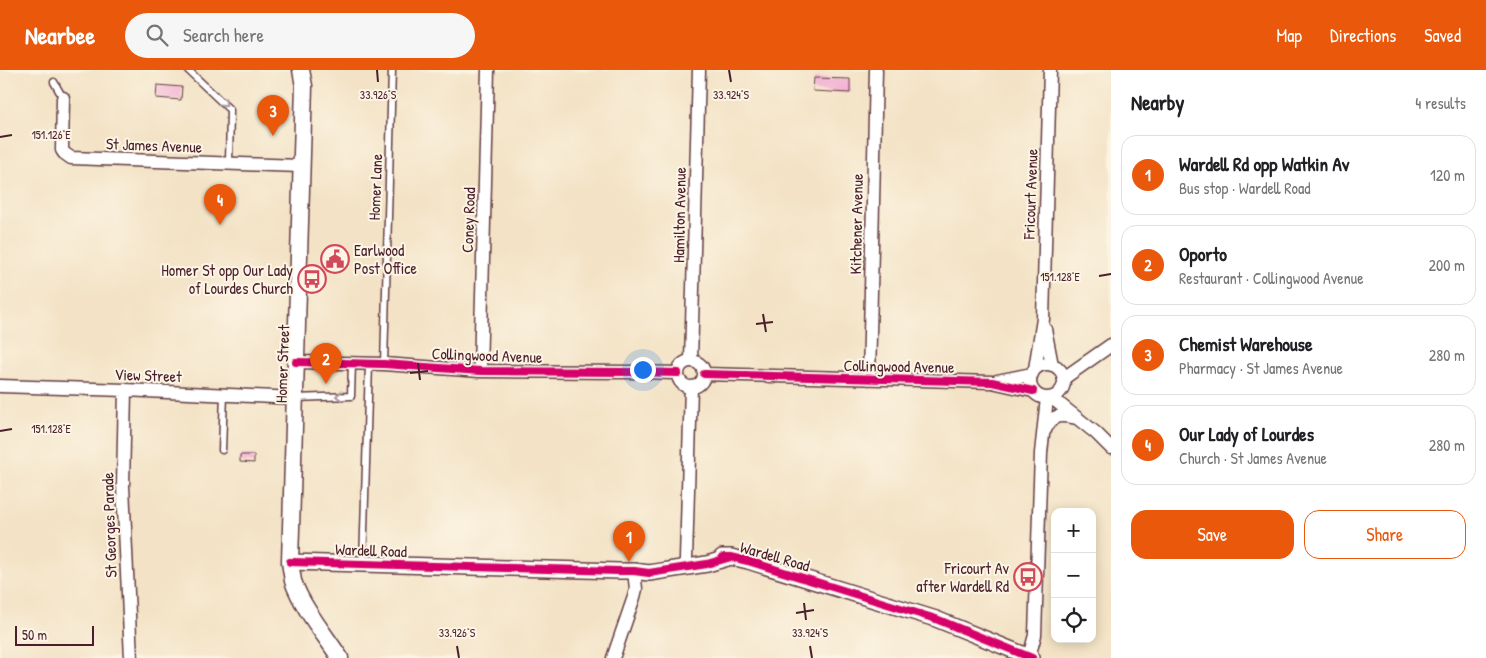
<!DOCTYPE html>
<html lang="en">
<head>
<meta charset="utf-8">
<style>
	:root { --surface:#fff; --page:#f6f6f6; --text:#202124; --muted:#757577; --line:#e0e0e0; --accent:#ea580c }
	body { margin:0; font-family:"Patrick Hand",sans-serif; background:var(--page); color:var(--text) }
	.controls { position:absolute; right:15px; bottom:15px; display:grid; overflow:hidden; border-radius:10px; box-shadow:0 2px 12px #0003 }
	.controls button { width:45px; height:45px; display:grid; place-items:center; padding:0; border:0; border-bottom:1px solid var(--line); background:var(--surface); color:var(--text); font:25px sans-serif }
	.scale { position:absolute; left:15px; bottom:12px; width:79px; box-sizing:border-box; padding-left:5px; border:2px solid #4a1f2b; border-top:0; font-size:14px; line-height:18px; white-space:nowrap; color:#4a1f2b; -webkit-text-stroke:4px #fcf5e5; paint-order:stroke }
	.you { position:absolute; left:642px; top:299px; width:18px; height:18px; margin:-12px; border:4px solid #fff; border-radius:50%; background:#1a73e8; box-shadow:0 0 0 8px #1a73e833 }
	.badge { display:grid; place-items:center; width:32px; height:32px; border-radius:50%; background:var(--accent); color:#fff; font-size:16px; font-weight:700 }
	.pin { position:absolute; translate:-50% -41px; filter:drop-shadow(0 1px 2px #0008) }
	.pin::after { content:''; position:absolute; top:26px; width:18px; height:15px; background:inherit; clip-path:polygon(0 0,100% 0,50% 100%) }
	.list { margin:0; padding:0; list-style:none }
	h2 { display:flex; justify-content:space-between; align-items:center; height:65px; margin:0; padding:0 20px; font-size:21px }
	h2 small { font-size:16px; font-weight:400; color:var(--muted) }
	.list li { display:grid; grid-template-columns:32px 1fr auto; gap:15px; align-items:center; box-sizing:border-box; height:80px; margin:0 10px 10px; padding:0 10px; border:1px solid var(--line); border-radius:15px }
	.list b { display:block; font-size:19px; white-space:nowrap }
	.list p { margin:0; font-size:16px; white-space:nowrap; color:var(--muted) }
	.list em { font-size:16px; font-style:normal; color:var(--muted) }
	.actions { display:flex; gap:10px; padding:15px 20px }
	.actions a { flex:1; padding:11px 0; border:1px solid var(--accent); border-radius:15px; text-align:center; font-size:18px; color:var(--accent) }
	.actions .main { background:var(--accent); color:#fff }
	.icon { flex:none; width:28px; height:28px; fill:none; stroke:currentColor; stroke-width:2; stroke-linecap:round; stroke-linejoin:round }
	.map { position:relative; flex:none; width:1111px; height:588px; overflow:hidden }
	header { display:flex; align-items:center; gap:30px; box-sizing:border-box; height:70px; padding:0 25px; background:var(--accent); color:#fff }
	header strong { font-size:24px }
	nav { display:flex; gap:28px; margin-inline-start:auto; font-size:18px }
	.search { width:350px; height:45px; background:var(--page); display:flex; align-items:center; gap:12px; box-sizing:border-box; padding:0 18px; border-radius:28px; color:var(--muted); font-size:19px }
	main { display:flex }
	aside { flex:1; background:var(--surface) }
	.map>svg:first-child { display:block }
	.building { fill:#f1aad2 }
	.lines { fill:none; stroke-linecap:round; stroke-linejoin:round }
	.service-casing { stroke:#633c42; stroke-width:9 }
	.minor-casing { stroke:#633c42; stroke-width:15 }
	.tertiary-casing { stroke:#633c42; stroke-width:18 }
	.secondary-casing { stroke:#633c42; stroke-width:19 }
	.service { stroke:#fff; stroke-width:6 }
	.minor { stroke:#fff; stroke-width:12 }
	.tertiary { stroke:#fff; stroke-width:15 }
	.secondary { stroke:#fff; stroke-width:16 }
	.cycleway-casing { stroke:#fcf5e5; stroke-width:11 }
	.cycleway { stroke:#d6006c; stroke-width:8 }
	.oneway { stroke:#ae9aa0 }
	.ticks { fill:none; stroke:#4a1f2b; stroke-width:2 }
	.labels { text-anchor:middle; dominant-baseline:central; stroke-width:4; stroke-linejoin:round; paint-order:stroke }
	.street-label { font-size:16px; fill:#4a1f2b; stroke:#fcf5e5 }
	.poi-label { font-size:16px; fill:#4a1f2b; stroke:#fcf5e5; text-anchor:end }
	.ticks-label { font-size:12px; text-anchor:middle; fill:#4a1f2b; stroke:#fcf5e5; stroke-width:4; stroke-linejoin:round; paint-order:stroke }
</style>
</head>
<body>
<header>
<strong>Nearbee</strong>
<div class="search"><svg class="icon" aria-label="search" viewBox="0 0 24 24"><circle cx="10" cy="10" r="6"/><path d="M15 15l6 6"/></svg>Search here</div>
<nav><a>Map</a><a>Directions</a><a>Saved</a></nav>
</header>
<main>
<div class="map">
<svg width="1111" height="588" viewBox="0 0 1111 588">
	<rect width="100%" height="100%" fill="#fcf5e5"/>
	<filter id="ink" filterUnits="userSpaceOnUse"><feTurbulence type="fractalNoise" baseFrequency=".02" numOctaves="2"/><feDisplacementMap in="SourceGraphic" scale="10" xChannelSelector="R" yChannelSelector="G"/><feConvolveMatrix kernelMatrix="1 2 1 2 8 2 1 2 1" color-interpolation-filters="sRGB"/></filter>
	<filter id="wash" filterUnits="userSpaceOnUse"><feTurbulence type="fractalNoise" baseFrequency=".0096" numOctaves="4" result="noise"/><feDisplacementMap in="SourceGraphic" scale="20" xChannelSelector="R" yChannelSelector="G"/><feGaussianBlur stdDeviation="1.12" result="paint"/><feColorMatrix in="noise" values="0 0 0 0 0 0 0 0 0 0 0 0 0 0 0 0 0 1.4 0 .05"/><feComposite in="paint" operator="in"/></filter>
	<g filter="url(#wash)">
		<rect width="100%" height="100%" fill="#f3e2c5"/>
		<g id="blocks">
			<path class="building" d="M814,8L850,9V23L813,21Z
				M157,15L182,17L181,30L156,28Z
				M240,385H254V393L240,392Z"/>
		</g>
	</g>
	<g filter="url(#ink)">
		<use href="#blocks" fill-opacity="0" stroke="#633c42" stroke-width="1"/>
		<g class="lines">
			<defs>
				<path id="service" d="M188,0L230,40L229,94
					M54,12L63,28
					M384,294L392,0
					M295,328L351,326L352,293
					M222,380L224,324
					M363,494L369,294"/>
				<path id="minor" d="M63,28L62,80L64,83L71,88L301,96
					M1045,259L1052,295
					M691,291L699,0
					M678 304a13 13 0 1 1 26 0a13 13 0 1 1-26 0Z
					M296,292L384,294L480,301L631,302L678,303
					M1030 311a17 17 0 1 1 34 0a17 17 0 1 1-34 0Z
					M1035,299L1043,249L1050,0
					M480,301L488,0
					M704,304L992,312L1033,321
					M1064,308L1111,275
					M869,309L876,0
					M997,311L1032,304
					M0,316L125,320L295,328
					M125,320L123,416L131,588
					M1052,328L1096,363L1111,378
					M1045,360C1053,343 1060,345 1077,348
					M686,489L691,317
					M1029,587L1035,565L1041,383L1047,328
					M613,588L634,527L636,519L634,501"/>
				<path id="tertiary" d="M722,487H731L748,491L936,549L1032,588
					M290,492L619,501H634L649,503L707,494L731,487"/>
				<path id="secondary" d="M301,0L304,16L290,492C291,498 292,505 293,511C302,537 325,565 340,588"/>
			</defs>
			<use href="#service" class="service-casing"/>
			<use href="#minor" class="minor-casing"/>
			<use href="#tertiary" class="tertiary-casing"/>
			<use href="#secondary" class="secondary-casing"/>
			<use href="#service" class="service"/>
			<use href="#minor" class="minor"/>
			<use href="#tertiary" class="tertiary"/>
			<use href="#secondary" class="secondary"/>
			<defs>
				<path id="cycleway" d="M296,292L384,294L480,301L631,302L678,303
					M704,304L992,312L1033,321
					M723,487H731L748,491L936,549L1032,588
					M290,492L619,501H634L649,503L707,494L731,487"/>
			</defs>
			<use href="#cycleway" class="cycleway-casing"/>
			<use href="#cycleway" class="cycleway"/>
		</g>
		<defs><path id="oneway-chevron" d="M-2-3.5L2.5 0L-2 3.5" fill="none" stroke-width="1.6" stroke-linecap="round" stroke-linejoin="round" transform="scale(1.25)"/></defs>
		<g class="oneway">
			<use href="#oneway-chevron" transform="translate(224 33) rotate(44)"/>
			<use href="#oneway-chevron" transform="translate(339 326) rotate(177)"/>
		</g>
	</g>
	<path class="ticks" d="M377,0L378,12M729,0L731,12M0,67L12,65M1099,206L1111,204M763,244L766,262M756,254L773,252M418,293L420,310M410,303L428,301M0,361L12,359M804,533L806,550M796,543L814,540M457,576L459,588M810,576L812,588"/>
	<defs>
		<symbol id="civic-ring" viewBox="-11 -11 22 22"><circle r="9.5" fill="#fcf5e5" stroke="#d1495b" stroke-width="1.5"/><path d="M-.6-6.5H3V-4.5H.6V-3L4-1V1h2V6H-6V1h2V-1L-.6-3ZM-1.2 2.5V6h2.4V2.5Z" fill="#d1495b"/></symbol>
		<symbol id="bus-ring" viewBox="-11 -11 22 22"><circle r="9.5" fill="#fcf5e5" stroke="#d1495b" stroke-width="1.5"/><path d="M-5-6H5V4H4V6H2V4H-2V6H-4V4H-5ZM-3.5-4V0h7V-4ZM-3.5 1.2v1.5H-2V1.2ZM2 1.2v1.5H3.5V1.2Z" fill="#d1495b"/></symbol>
	</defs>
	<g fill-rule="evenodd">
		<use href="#civic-ring" x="319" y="173" width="32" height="32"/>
		<use href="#bus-ring" x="296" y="193" width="32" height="32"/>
		<use href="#bus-ring" x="1012" y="491" width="32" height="32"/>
	</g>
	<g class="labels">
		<g class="street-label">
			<text transform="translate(154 75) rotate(2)">St James Avenue</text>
			<text transform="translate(375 117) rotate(-88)">Homer Lane</text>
			<text transform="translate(1030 124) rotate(-88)">Fricourt Avenue</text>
			<text transform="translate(679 145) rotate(-89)">Hamilton Avenue</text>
			<text transform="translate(468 150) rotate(-88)">Coney Road</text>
			<text transform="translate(856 154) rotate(-89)">Kitchener Avenue</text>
			<text transform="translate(487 285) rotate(2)">Collingwood Avenue</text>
			<text transform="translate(282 294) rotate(-88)">Homer Street</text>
			<text transform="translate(899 296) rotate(1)">Collingwood Avenue</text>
			<text transform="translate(148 305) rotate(2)">View Street</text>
			<text transform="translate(109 455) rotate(-92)">St Georges Parade</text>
			<text transform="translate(371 480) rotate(2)">Wardell Road</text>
			<text transform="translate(775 486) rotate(16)">Wardell Road</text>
		</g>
		<g class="poi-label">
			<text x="354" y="180" text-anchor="start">Earlwood<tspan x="354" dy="18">Post Office</tspan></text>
			<text x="293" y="200">Homer St opp Our Lady<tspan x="293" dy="18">of Lourdes Church</tspan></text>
			<text x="1009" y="498">Fricourt Av<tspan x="1009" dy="18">after Wardell Rd</tspan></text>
		</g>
	</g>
	<g class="ticks-label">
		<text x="378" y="29">33.926°S</text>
		<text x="731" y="29">33.924°S</text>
		<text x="51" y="69">151.126°E</text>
		<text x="1060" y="211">151.128°E</text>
		<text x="51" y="363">151.128°E</text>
		<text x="457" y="567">33.926°S</text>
		<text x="810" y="567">33.924°S</text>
	</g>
</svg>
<div class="controls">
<button>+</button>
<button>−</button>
<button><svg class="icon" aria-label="locate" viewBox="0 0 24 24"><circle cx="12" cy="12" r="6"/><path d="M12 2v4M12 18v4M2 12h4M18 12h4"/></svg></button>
</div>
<div class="scale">50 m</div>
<div class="you"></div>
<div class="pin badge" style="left:629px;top:492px">1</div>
<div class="pin badge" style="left:326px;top:314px">2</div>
<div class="pin badge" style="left:273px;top:66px">3</div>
<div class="pin badge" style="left:220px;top:155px">4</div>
</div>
<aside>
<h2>Nearby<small>4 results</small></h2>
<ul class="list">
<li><span class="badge">1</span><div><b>Wardell Rd opp Watkin Av</b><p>Bus stop · Wardell Road</p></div><em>120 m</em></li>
<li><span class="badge">2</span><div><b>Oporto</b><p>Restaurant · Collingwood Avenue</p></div><em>200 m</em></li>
<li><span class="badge">3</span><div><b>Chemist Warehouse</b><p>Pharmacy · St James Avenue</p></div><em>280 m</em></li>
<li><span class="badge">4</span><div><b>Our Lady of Lourdes</b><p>Church · St James Avenue</p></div><em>280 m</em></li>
</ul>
<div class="actions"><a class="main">Save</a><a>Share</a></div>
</aside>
</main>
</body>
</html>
